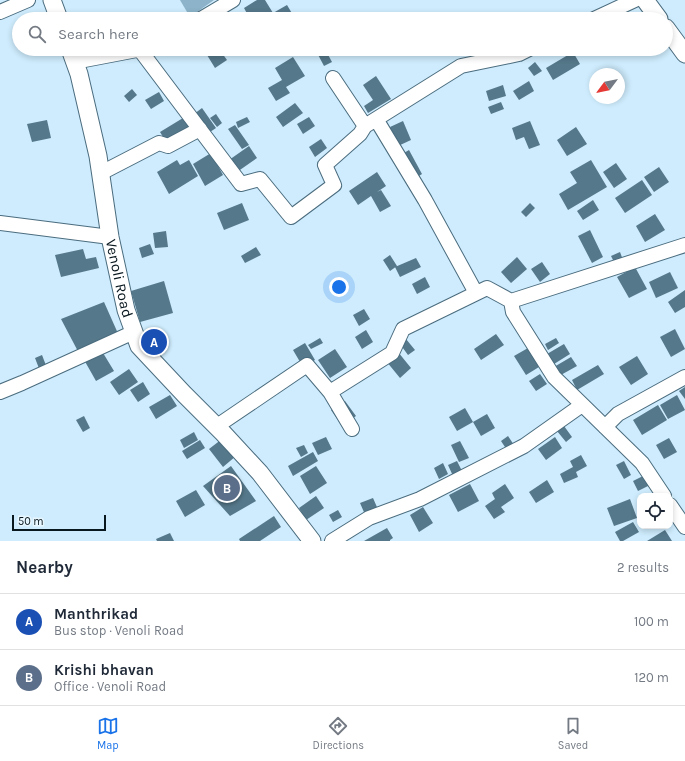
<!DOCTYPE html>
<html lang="en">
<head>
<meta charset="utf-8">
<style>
	:root { --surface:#fff; --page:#f6f6f7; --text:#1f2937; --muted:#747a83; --line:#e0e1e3; --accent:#1a73e8 }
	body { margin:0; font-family:Karla,sans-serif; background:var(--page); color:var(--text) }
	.controls { position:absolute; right:12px; bottom:12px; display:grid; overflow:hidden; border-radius:8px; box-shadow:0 2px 6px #0003 }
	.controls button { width:36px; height:36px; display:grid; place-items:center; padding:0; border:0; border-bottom:1px solid var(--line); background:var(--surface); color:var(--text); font:20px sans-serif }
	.compass { position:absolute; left:589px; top:68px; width:36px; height:36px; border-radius:50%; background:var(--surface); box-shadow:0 2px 6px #0003; rotate:238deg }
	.scale { position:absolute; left:12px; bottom:10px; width:94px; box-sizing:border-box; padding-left:4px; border:2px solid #09171e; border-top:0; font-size:11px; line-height:14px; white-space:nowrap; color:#09171e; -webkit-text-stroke:3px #e7f6ff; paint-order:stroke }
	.you { position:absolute; left:339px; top:287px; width:14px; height:14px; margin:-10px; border:3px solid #fff; border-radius:50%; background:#1a73e8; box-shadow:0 0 0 6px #1a73e833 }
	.badge { display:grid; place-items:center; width:26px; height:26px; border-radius:50%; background:var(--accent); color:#fff; font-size:13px; font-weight:700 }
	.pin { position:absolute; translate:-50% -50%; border:2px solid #fff; box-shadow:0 1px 4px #0006 }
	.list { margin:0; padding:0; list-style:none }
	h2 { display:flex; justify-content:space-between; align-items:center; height:52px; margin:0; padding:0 16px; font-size:17px }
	h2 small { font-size:13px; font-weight:400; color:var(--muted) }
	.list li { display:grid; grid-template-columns:26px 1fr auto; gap:12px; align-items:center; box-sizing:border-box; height:56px; padding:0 16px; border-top:1px solid var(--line) }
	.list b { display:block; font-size:15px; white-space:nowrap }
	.list p { margin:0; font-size:13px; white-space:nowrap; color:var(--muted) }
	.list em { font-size:13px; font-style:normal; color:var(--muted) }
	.icon { flex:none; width:22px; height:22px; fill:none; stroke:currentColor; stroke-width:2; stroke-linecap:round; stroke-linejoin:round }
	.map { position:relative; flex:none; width:685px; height:541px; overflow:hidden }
	.search { position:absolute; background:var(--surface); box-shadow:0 2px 6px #0003; left:12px; right:12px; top:12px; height:44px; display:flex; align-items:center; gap:10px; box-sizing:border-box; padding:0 14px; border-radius:22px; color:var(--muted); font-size:15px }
	.sheet { height:164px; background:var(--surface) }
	nav { display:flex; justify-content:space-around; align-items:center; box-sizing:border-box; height:56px; border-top:1px solid var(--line); background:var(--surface); font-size:11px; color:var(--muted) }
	nav a { display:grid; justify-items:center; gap:2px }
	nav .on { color:var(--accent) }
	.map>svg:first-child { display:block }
	.water { fill:#8cb3c9 }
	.building { fill:#55788a }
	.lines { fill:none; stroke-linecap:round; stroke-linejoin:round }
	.minor-casing { stroke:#4a6c7e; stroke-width:16 }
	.tertiary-casing { stroke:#4a6c7e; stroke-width:19 }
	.minor { stroke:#fff; stroke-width:14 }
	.tertiary { stroke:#fff; stroke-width:17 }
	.labels { text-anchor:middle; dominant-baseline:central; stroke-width:3; stroke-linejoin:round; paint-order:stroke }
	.street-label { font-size:15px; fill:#09171e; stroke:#e7f6ff }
</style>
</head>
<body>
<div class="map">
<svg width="685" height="541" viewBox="0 0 685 541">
	<rect width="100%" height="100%" fill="#ceecfd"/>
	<path class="water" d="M180,0H214L190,17Z"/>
	<path class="building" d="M257,0H265L273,13L287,5L293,15L286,19H277L274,15L267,19H250L244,8Z
		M208,49H219L227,60L215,68L207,55L210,53Z
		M315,49H325L332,62L324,66Z
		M573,52L580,64L553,80L546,68Z
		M293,57L305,76L286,87L290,93L276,101L268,88L282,80L275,68Z
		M535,62L542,71L534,76L528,68Z
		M376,76L391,99L368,113L364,106L373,100L363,85Z
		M529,81L534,91L519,100L513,91Z
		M503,85L506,96L489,101L486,91Z
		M132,89L137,95L129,102L124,96Z
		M159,92L164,101L151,109L145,100Z
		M501,102L504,109L491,114L488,107Z
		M295,103L303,113L283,127L276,117Z
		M202,108L216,128L207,134L194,114Z
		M216,114L222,123L217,127L210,118Z
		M247,117L250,122L238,128L236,122Z
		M309,117L315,126L303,134L297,124Z
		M183,118L190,128L166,142L160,132Z
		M47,120L51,138L32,142L27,124Z
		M403,121L411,140L398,146L390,127Z
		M530,121L540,145L529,149L524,137L516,140L512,128Z
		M235,125L249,145L242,149L228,129Z
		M576,127L587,144L567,156L557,140Z
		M321,139L327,148L315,157L309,147Z
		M249,146L257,158L237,172L229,160Z
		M409,150L422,174L411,181L397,157Z
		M211,153L223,175L205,186L193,164Z
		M177,160L180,165L189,160L198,176L169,194L157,172Z
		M591,160L607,187L568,210L559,194L577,183L570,172Z
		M616,163L627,179L614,188L603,172Z
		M659,167L669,182L654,192L644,177Z
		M377,172L386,186L377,192L381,190L391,206L380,212L371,196L358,205L349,191Z
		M642,180L652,195L625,213L615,198Z
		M593,200L599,210L583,220L577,211Z
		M242,203L249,220L224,230L217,213Z
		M530,203L535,208L526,217L521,212Z
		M655,214L665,230L645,242L636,226Z
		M590,230L603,257L592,263L578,236Z
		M166,231L168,247L155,248L153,233Z
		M150,244L154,254L142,258L139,248Z
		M256,247L261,255L245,263L241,256Z
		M83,249L86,259L96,257L99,268L61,277L55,255Z
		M620,252L623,260L615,264L611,256Z
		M390,255L397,266L390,271L383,260Z
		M517,257L527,269L511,283L501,272Z
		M416,258L421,267L400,277L395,267Z
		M542,262L550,274L540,282L531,269Z
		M635,267L647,289L629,298L617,277Z
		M670,272L678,288L656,298L649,282Z
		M425,277L430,287L417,294L412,284Z
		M164,281L173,313L140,322L131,291Z
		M685,290V307L675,313L668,302Z
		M104,302L120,338L100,348L114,371L96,381L83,358L82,359L61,319Z
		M364,309L370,319L359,326L353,315Z
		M675,329L685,349L671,357L660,337Z
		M366,330L373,342L362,349L355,337Z
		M496,334L504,345L481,360L474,349Z
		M320,338L323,343L311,349L308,345Z
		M556,338L559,343L548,350L545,344Z
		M406,339L415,350L408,355L400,344Z
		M305,343L315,360L303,367L293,350Z
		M564,344L570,354L554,364L547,354Z
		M394,347L411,368L400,378L382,356Z
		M528,348L539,367L526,375L514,356Z
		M335,349L347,367L330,378L318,360Z
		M42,355L47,368L40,371L35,358Z
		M637,356L648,374L631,385L619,367Z
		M571,357L577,366L559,376L554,367Z
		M598,365L604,374L577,390L572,380Z
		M129,369L138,382L119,395L110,382Z
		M540,374L547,384L536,391L529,381Z
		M143,382L150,394L138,402L130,390Z
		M685,387V399L679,391Z
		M170,395L177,406L156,419L149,407Z
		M677,395L685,410L668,419L660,405Z
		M345,401L356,416L342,426L331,410Z
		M658,405L667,420L642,435L633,420Z
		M465,408L473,422L457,431L449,417Z
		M487,414L495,428L481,436L473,422Z
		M84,416L90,428L83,432L76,420Z
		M564,426L572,437L566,442L557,431Z
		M194,432L198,440L184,448L180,440Z
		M508,436L514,445L507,450L501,441Z
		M326,437L332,449L318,455L312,443Z
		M555,437L562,448L546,460L538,449Z
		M669,438L677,452L664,459L656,445Z
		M222,439L236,456L223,467L209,449Z
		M200,440L205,448L187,459L182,451Z
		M460,441L469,458L459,462L451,445Z
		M304,445L308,453L301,457L296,448Z
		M313,452L318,461L293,476L288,466Z
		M581,455L587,466L576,472L578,477L564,483L560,474L573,467L570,461Z
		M457,461L462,471L453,476L448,465Z
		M624,461L631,475L624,479L616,465Z
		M443,463L448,474L439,479L434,468Z
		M231,466L256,501L230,516L203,486Z
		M316,466L327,483L310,494L300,476Z
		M645,475L650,485L638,491L633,481Z
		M547,480L554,492L536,503L529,492Z
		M470,484L479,501L458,512L449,495Z
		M505,484L514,498L501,507L505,512L494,519L485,506L495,499L492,493Z
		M196,490L205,505L185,517L176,501Z
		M316,496L324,508L306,520L299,508Z
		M373,498L380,514L367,519L360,503Z
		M630,499L637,518L614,526L607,508Z
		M423,507L433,523L419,532L410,515Z
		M338,510L342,517L333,522L329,515Z
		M274,516L281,527L260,541H240L239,539Z
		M633,522L639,532L623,541H620L615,532Z
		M387,528L393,538L390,540V541H364Z
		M665,530L672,541H647Z
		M170,533L174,541H157L156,539Z"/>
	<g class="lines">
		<defs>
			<path id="minor" d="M0,12L28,0
				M201,19L233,0
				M594,19L635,0
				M140,50L241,184L260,179L291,217L334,185L325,165L360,134L365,126L461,66L519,54L529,49
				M74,62L142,49
				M333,78L365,126
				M376,119L425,200L476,293
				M101,173L159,143L168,146L200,129
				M0,223L110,237
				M0,392L22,383L134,332
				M217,426L307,365L330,392
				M605,427L618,414L685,377
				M352,429L330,392L392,353L403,329L487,288L511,301
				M664,496L642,463L554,377L513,312L511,301L685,245
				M670,505L685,527
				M332,541L369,518L420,499L524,446L582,405"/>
			<g id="tertiary">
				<path d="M52,0L59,19"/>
				<path d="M645,0L659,19"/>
				<path d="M666,28L685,54"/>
				<path id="s1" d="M70,49L79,74L98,156L110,237L126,310L139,346L184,394L223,433L260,473L312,541"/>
			</g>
		</defs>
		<use href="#minor" class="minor-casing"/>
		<use href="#tertiary" class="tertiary-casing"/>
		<use href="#minor" class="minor"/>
		<use href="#tertiary" class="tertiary"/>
	</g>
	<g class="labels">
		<g class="street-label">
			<text stroke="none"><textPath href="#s1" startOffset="235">Venoli Road</textPath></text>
		</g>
	</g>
</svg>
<div class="controls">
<button><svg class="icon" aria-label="locate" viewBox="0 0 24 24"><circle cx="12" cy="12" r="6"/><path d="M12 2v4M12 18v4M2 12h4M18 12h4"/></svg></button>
</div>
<svg class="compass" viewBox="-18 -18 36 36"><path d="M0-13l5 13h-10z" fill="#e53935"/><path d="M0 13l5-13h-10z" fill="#747a83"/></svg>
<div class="scale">50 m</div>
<div class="you"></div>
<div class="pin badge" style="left:154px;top:342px;background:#1a4fb4">A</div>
<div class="pin badge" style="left:227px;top:488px;background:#5c6f8a">B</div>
<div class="search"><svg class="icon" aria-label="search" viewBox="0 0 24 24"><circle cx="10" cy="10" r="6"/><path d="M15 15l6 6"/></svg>Search here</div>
</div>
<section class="sheet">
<h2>Nearby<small>2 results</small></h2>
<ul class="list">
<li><span class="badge" style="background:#1a4fb4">A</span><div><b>Manthrikad</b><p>Bus stop · Venoli Road</p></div><em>100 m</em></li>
<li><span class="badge" style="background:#5c6f8a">B</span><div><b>Krishi bhavan</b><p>Office · Venoli Road</p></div><em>120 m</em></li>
</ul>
</section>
<nav>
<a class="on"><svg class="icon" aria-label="map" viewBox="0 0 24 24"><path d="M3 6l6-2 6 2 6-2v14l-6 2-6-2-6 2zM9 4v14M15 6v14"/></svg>Map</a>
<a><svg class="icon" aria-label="directions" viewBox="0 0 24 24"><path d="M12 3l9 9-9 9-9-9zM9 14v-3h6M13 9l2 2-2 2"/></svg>Directions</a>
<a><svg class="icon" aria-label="saved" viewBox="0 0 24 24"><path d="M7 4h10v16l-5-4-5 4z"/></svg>Saved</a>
</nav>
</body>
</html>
